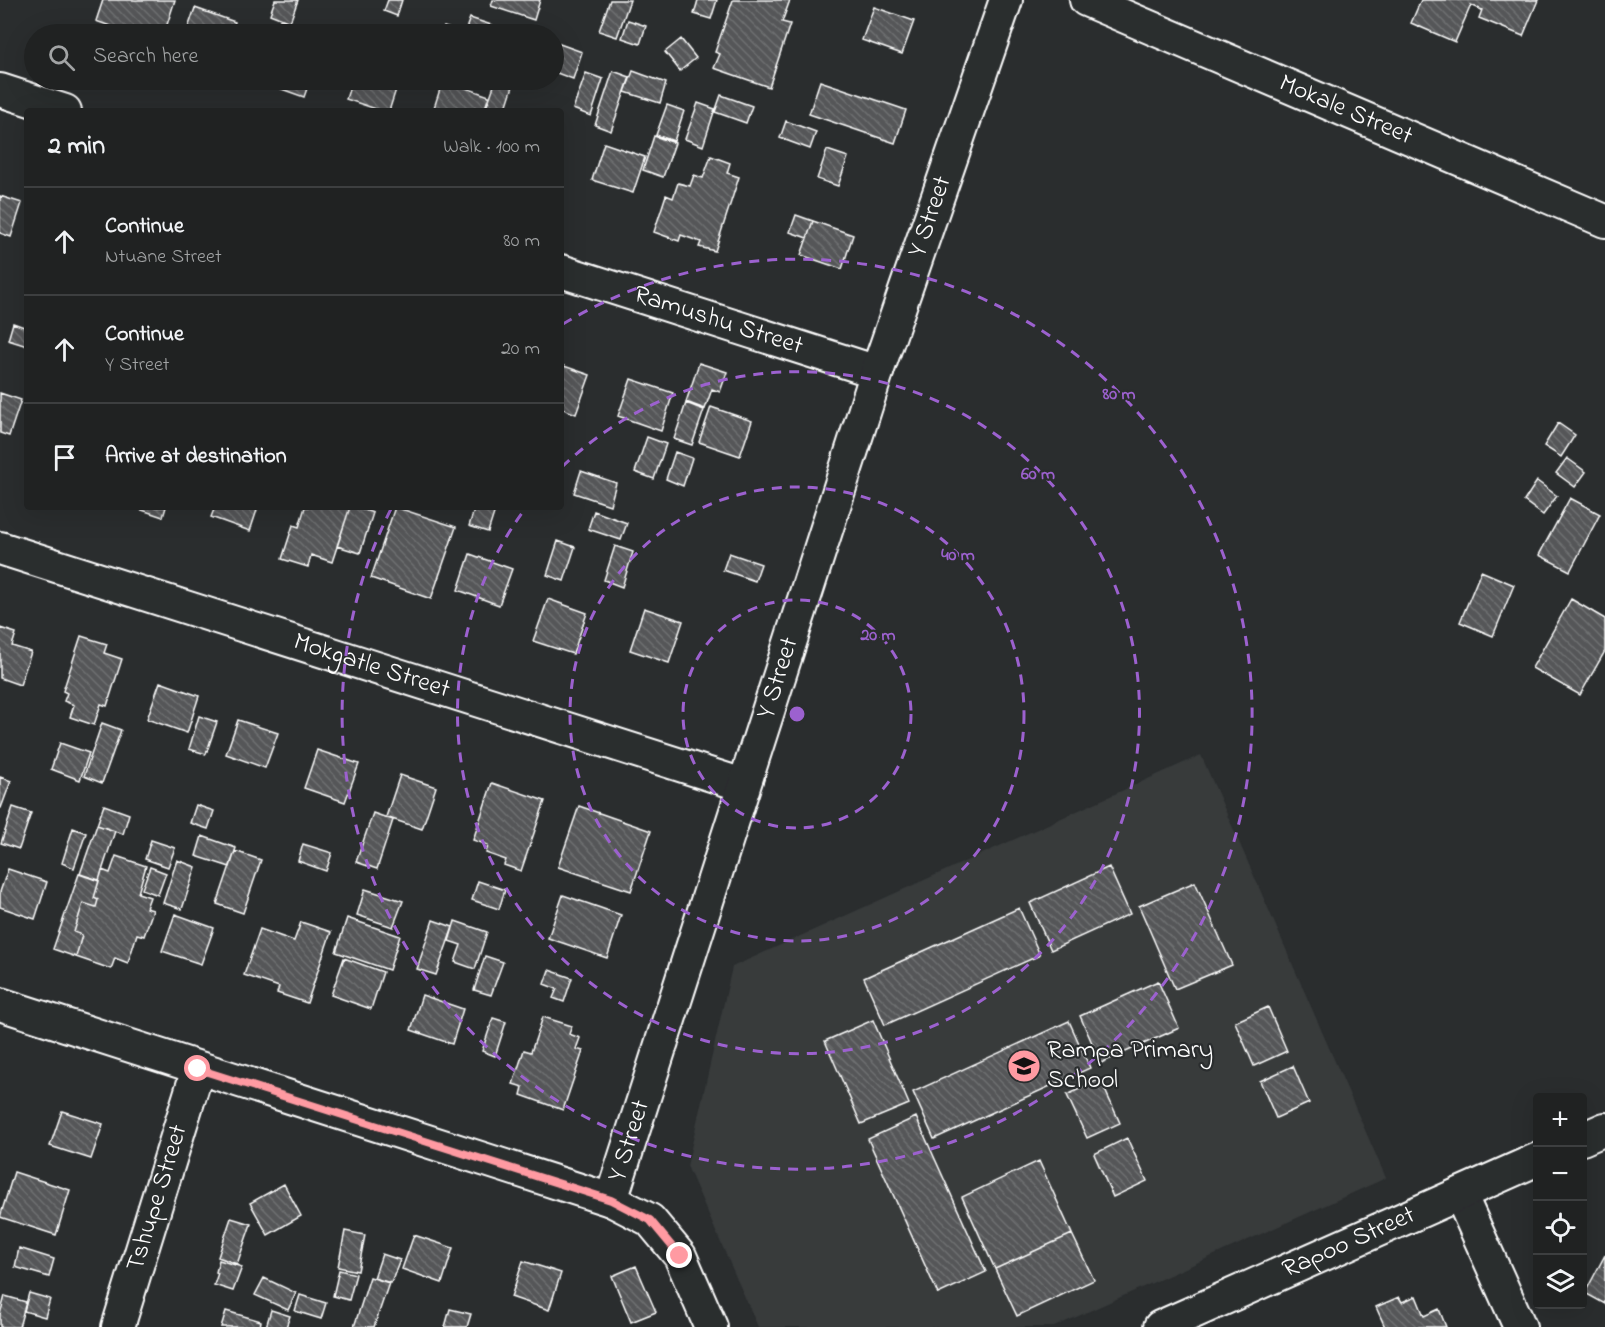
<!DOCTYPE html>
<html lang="en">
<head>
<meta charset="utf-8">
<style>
	:root { --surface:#202222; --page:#282a2a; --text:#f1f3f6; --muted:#a2a4a5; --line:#3d3f40 }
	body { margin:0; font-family:"Indie Flower",sans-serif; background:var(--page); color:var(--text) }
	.controls { position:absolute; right:18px; bottom:18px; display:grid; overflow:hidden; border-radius:6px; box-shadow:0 6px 24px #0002 }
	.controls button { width:54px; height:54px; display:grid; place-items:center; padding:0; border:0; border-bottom:2px solid var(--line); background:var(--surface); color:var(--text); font:30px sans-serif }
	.stop { position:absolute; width:18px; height:18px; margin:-14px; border:4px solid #ff9aa2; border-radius:50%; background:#fff }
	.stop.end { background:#ff9aa2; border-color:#fff; box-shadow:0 2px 6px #0008 }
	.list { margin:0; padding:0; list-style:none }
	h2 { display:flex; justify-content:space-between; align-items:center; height:78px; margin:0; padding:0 24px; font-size:26px }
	h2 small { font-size:20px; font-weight:400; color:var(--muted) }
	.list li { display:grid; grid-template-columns:39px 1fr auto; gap:18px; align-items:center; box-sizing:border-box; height:108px; padding:0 24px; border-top:2px solid var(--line) }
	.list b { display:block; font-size:22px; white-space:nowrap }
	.list p { margin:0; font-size:20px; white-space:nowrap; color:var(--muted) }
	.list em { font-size:20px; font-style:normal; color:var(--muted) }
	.icon { flex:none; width:33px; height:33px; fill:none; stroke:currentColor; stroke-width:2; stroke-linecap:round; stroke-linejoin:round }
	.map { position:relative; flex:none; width:1605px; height:1327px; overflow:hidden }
	.search { position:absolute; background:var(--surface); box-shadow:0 6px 24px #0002; left:24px; top:24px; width:540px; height:66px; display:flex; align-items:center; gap:15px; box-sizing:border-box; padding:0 21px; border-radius:33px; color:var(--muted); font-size:22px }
	.panel { position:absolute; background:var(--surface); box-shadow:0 6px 24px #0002; left:24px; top:108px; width:540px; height:402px; border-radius:6px }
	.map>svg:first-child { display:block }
	.built { fill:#373a3b }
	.building { fill:url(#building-back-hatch); stroke:#fff; stroke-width:1.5 }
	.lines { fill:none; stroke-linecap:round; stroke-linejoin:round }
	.street-casing { stroke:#fff; stroke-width:36 }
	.street { stroke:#2a2d2e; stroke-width:32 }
	.route { stroke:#ff9aa2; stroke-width:8 }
	.ring { fill:none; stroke:#9c61cf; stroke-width:3; stroke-dasharray:10 8 }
	.labels { text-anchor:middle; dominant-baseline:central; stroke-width:4.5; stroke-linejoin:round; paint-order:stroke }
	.street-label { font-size:26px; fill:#fff; stroke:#2a2d2e }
	.poi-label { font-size:26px; fill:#fff; stroke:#2a2d2e; text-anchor:start }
	.centre { fill:#9c61cf; stroke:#2a2d2e; stroke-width:3 }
	.ring-label { font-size:18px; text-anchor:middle; font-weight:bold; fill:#9c61cf; stroke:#2a2d2e; stroke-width:4.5; stroke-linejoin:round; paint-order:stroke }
</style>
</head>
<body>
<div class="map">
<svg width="1605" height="1327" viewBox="0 0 1605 1327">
	<defs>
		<pattern id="building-back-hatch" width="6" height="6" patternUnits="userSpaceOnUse" patternTransform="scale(1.5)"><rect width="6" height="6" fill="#555758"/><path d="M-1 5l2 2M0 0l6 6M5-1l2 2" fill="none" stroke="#6e7071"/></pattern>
	</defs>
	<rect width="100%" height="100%" fill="#2a2d2e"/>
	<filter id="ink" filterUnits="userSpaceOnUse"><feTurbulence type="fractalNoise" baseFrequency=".0167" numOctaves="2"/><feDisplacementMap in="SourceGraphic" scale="12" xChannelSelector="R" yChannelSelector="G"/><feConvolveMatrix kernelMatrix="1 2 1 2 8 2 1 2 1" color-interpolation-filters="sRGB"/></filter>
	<g filter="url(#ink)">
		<path class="built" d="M1201,755L1386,1178L1054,1327H758L687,1166L732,967Z"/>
		<path class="building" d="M103,0H175L164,34H133L96,21Z
			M275,0H298L290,22L270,14Z
			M388,0H402L397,16L384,11Z
			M493,0H540L534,20L491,6Z
			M610,0H630L617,37L599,31Z
			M698,0H717L711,19L694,14Z
			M733,0H790L782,22L790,24L769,87L714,68L720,54L715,52Z
			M1421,0H1538L1523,36L1479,18L1482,10L1471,5L1455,42L1411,23Z
			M874,7L914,21L902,54L862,40Z
			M195,8L235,22L231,34H186Z
			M470,18L519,34H464Z
			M280,20L323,34H275Z
			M628,20L646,26L640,44L622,38Z
			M362,26L377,31L375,34H359Z
			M420,26L437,32L436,34H417Z
			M444,27L460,32L459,34H441Z
			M681,39L696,58L680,71L665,52Z
			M554,42L582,52L573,79L554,72Z
			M613,71L630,77L611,131L595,125Z
			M633,71L666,83L660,103L625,92Z
			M586,73L603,79L591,116L573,109Z
			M259,80H310L304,97L259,81Z
			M352,80H399L389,111H382L346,99Z
			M443,80L489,96L484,111H433Z
			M496,80H515L505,111H485Z
			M820,81L906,110L895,143L809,114Z
			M721,95L752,106L746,123L715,112Z
			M698,103L715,109L703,146L685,139Z
			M667,105L684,111L674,141L656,135Z
			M786,121L816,132L810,149L780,138Z
			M654,136L675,143L663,177L643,170Z
			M604,143L645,157L633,193L592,180Z
			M827,150L848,157L838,186L817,179Z
			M711,156L730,163L727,173L739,177L715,251L699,247L701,242L681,235L679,241L654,232L666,195L673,198L678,183L690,186L694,175L703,178Z
			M0,196L22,203L11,237L0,233Z
			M796,215L813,221L807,238L790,232Z
			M813,221L853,235L842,269L801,255Z
			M13,323L27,328V346L8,340Z
			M699,363L727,372L720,392L712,389L705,409L686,402Z
			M561,365L590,375L576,414L561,408Z
			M631,379L673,393L661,431L618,416Z
			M0,393L21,400L9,436L0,433Z
			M686,403L704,410L692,445L674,439Z
			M711,407L752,421L740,456L699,442Z
			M1558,423L1575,435L1561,457L1544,446Z
			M647,437L666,444L654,479L635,472Z
			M675,452L692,458L683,486L666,479Z
			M1567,458L1586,472L1575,487L1556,473Z
			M581,471L616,483L610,505L574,493Z
			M1537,481L1557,496L1543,515L1524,501Z
			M1570,498L1600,514L1570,571L1539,555Z
			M133,507H166L163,517Z
			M215,507H258L250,531L211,517Z
			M305,507H350L332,562L311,555L308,567L282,559L293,525L299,527Z
			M350,507H356L373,513L360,553L337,546Z
			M395,507L456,527L431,599L371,578Z
			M475,507H496L488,532L469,526Z
			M594,511L627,523L621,540L588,529Z
			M558,541L575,547L564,581L547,575Z
			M615,546L633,552L622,587L604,580Z
			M729,553L761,564L755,581L723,570Z
			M470,554L512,569L499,605L458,590Z
			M1481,571L1514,585L1493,636L1460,622Z
			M548,599L587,613L573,654L533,641Z
			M1571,599L1605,619V651L1580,695L1532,668Z
			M644,608L683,621L669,663L630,650Z
			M0,628L16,633L12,646L31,652L20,685L0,678Z
			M81,636L107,644L104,653L122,659L107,706L101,704L94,725L70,717L74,705L64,701L67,693L63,691Z
			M160,682L199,696L187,733L147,719Z
			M199,716L217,722L206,754L189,749Z
			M238,720L278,733L265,768L226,754Z
			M102,723L121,730L102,783L84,776Z
			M60,743L89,753L80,780L51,769Z
			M317,750L359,764L345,802L304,788Z
			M400,775L436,787L422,829L386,817Z
			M0,777L11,781L1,808H0Z
			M492,783L545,801L521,871L504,865L506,860L486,853L488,845L473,840Z
			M104,805L129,814L123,834L97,825Z
			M196,805L214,811L208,829L190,823Z
			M579,806L651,831L631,891L558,867Z
			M13,807L31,813L19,849L1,843Z
			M373,813L393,820L377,869L356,862Z
			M97,825L115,831L99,880L80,874Z
			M73,828L86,833L74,868L62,863Z
			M202,836L236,848L230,867L196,856Z
			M151,840L175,848L168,867L145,859Z
			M303,844L332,853L326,871L298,861Z
			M235,851L261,860L243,913L217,904Z
			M116,856L146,866L138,893L150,897L146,908L153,910L144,936L137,934L128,963L115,958L111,969L76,957L82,935L74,932L83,903L96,907L98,900L94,898L102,870L110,873Z
			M177,860L196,867L182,909L163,903Z
			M150,867L166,873L158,895L142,889Z
			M1109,867L1130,914L1051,950L1030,903Z
			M8,869L47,882L35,919L0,907V892Z
			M79,874L99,881L94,898L98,900L96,907L83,903L74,932L82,935L76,957L53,949Z
			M478,881L505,890L499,909L472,900Z
			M1195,882L1232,965L1175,989L1139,906Z
			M365,889L403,901L393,927L357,915Z
			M563,895L621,915L607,958L548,938Z
			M1019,908L1040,955L885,1025L864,978Z
			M175,914L214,928L201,964L162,951Z
			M347,918L400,936L389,970L336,952Z
			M433,920L453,927L436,975L417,969Z
			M455,921L487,932L475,969L455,962L461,945L449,941Z
			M301,922L331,932L307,1003L277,993L279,987L244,975L260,929L294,941Z
			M485,956L503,962L491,995L474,990Z
			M344,958L383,972L371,1009L331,995Z
			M549,970L572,978L564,1002L553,998L557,989L544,984Z
			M1158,981L1179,1028L1101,1063L1080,1016Z
			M422,995L463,1009L452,1044L411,1030Z
			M1268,1007L1287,1051L1254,1066L1235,1022Z
			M543,1017L572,1026L569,1034L580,1038L576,1049L583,1051L563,1110L521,1095L523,1087L513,1084L524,1050L531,1052Z
			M493,1018L506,1022L495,1056L482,1051Z
			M873,1020L909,1104L861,1124L825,1041Z
			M1069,1021L1090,1068L934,1139L913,1092Z
			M1293,1066L1309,1103L1276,1118L1260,1081Z
			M1100,1079L1120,1123L1087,1138L1067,1095Z
			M62,1111L103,1124L91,1159L50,1146Z
			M916,1117L986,1272L938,1294L868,1139Z
			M1127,1138L1147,1181L1113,1197L1094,1154Z
			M1039,1161L1072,1234L995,1269L962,1197Z
			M14,1172L70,1190L56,1235L0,1217Z
			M284,1184L301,1216L268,1235L250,1203Z
			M231,1218L251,1224L237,1264L218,1257Z
			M345,1231L365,1235L358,1271L338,1267Z
			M1072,1234L1094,1280L1017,1316L995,1269Z
			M414,1235L453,1248L442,1283L402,1269Z
			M19,1248L54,1259L49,1277L15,1267Z
			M382,1254L400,1260L391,1283L374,1278Z
			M1605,1255V1304L1585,1293Z
			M219,1260L242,1267L233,1291L214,1285L218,1273L216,1272Z
			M523,1261L561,1273L549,1310L511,1297Z
			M636,1266L656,1312L631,1322L612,1276Z
			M339,1270L356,1274L349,1300L333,1296Z
			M370,1277L389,1283L374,1327H354Z
			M264,1278L296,1293L288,1310L255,1295Z
			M29,1293L50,1299L45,1317L24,1311Z
			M300,1295L326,1303L321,1319L295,1311Z
			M5,1296L26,1302L19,1327H0V1314Z
			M1416,1296L1424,1316L1439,1309L1446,1327H1385L1376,1307L1399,1297L1402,1302Z
			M450,1309L471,1314L467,1327H445Z
			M271,1310L290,1316L286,1327H266Z
			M226,1311L261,1321L260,1327H221Z"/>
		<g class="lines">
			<defs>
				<g id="street">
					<path id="s1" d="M1086,0L1605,221"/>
					<path d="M0,90L65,111"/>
					<path id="s2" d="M561,271L877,372"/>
					<path id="s3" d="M0,548L743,785"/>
					<path d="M0,1004L611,1200"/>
					<path d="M1582,1139L1605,1129"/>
					<path d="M1460,1194L1520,1327"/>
					<path id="s4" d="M118,1327L198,1069"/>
					<path id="s5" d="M711,1327L680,1256L650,1220L611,1200L877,372L1006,0"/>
					<path id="s6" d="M1160,1327L1538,1159"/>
				</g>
			</defs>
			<use href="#street" class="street-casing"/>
			<use href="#street" class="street"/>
		</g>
	</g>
	<g class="lines" filter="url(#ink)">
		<path class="route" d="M198,1069L611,1200L650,1220L680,1256"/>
	</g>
	<g class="ring">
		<circle cx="797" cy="714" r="114"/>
		<circle cx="797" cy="714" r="227"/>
		<path d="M562 467A341 341 0 1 1 525 509"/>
		<path d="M563 324A455 455 0 1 1 392 507"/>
	</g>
	<defs>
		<symbol id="school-disc" viewBox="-11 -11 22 22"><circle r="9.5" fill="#ff9aa2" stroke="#2a2d2e"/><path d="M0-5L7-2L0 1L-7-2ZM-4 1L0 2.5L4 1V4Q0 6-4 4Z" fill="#111"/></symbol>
	</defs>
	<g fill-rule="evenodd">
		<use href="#school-disc" x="1005" y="1047" width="38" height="38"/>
	</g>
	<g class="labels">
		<g class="street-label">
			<text stroke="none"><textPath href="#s1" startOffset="282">Mokale Street</textPath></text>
			<text stroke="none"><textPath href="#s5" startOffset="1202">Y Street</textPath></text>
			<text stroke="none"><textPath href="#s2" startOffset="165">Ramushu Street</textPath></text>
			<text stroke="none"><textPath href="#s3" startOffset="390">Mokgatle Street</textPath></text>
			<text stroke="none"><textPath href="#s5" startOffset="716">Y Street</textPath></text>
			<text stroke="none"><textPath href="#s5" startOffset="230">Y Street</textPath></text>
			<text stroke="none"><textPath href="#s4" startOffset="135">Tshupe Street</textPath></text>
			<text stroke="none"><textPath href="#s6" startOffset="207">Rapoo Street</textPath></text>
		</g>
		<g class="poi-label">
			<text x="1047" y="1051">Rampa Primary<tspan x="1047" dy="30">School</tspan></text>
		</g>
	</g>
	<circle cx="797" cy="714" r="9" class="centre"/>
	<g class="ring-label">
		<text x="1119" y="399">80 m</text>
		<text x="1038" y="479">60 m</text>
		<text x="958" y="560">40 m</text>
		<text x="878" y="640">20 m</text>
	</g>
</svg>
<div class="controls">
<button>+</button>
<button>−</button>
<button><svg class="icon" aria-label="locate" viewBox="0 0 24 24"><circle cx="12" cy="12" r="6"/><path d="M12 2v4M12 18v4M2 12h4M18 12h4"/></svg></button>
<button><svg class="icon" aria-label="layers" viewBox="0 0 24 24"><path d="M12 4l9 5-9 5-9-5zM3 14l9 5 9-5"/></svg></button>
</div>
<div class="stop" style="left:198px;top:1069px"></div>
<div class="stop end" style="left:680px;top:1256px"></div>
<div class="search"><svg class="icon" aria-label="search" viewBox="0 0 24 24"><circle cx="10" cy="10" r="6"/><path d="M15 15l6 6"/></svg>Search here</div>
<section class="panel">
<h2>2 min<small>Walk · 100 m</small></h2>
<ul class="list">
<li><svg class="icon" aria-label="ahead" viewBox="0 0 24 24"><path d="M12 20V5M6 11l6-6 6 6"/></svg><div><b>Continue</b><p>Ntuane Street</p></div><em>80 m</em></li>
<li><svg class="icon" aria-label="ahead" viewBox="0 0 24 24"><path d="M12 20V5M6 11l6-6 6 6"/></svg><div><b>Continue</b><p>Y Street</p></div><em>20 m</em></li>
<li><svg class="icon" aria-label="arrive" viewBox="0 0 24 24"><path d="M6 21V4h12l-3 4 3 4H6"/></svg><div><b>Arrive at destination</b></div></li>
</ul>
</section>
</div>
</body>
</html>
